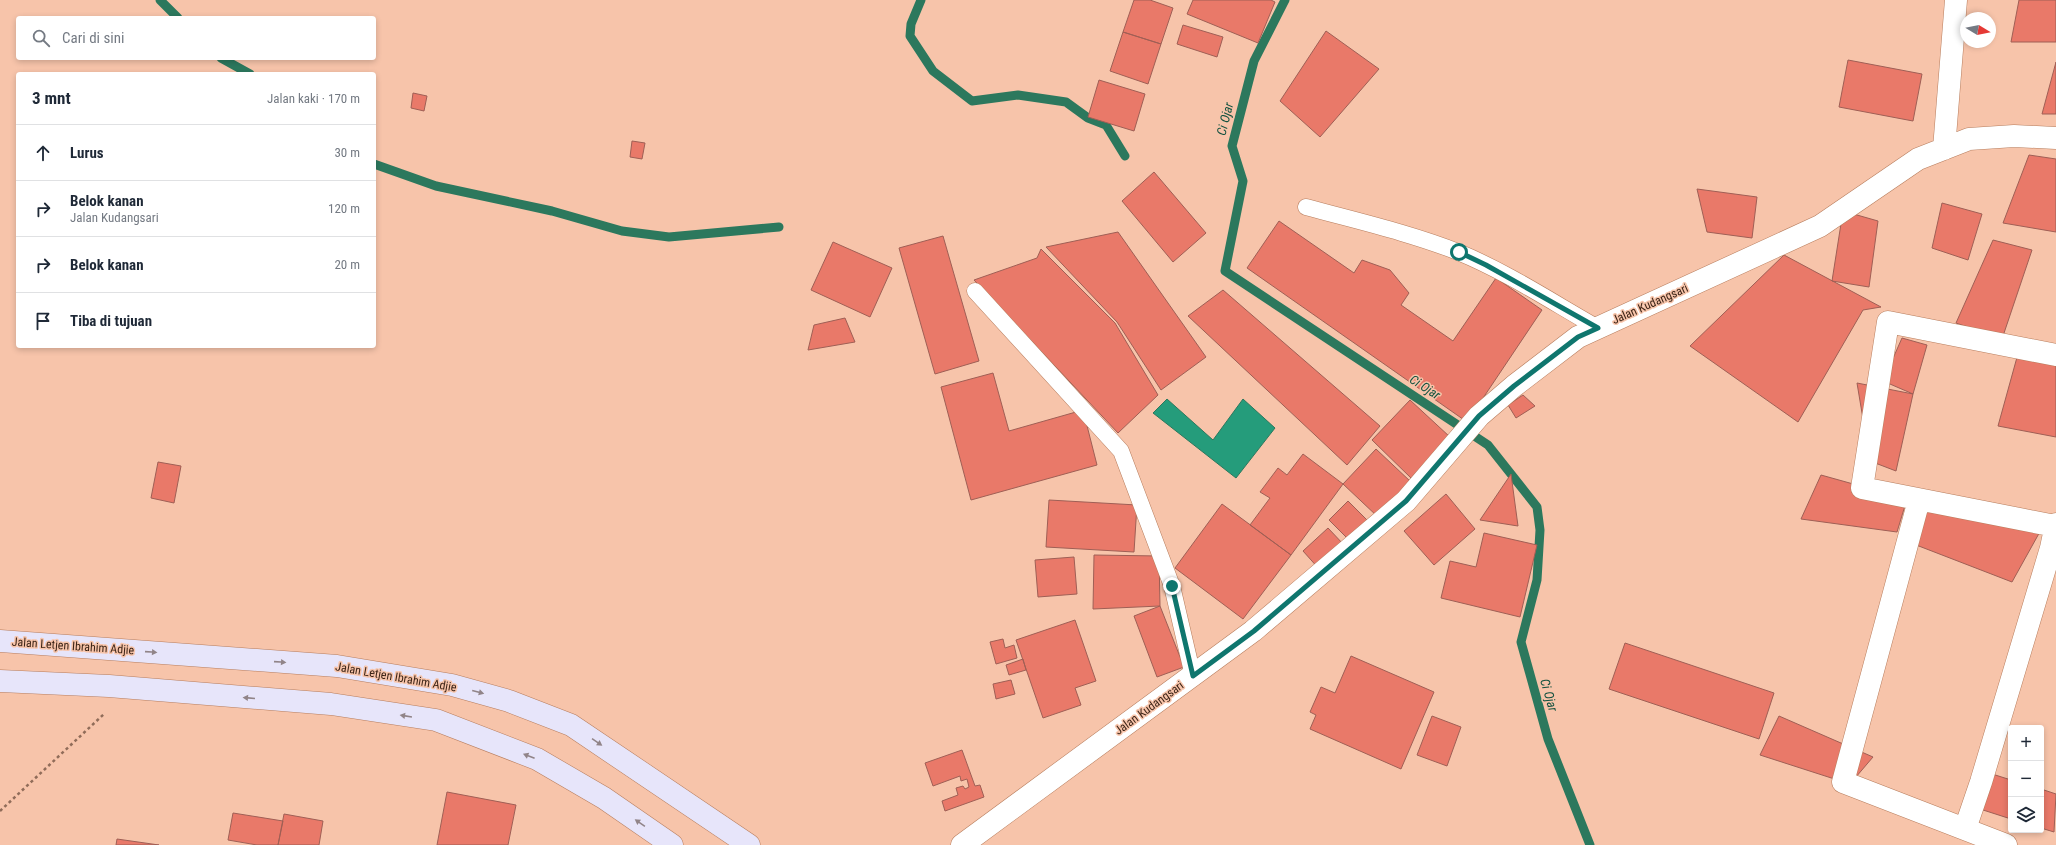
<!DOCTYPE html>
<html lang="id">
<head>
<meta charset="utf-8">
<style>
	:root { --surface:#fff; --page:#f2f2f3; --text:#1f2937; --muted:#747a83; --line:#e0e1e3 }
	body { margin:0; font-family:"Roboto Condensed",sans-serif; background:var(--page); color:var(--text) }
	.controls { position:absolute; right:12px; bottom:12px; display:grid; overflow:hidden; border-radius:4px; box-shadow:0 2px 6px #0003 }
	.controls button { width:36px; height:36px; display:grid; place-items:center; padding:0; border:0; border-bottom:1px solid var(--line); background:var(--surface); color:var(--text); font:20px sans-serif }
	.compass { position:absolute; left:1960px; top:12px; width:36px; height:36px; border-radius:50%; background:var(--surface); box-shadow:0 2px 6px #0003; rotate:100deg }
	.stop { position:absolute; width:12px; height:12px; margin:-9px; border:3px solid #0f766e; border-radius:50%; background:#fff }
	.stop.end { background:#0f766e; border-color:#fff; box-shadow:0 1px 4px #0008 }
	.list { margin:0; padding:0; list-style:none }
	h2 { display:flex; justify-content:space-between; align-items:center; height:52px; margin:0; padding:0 16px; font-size:17px }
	h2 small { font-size:13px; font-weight:400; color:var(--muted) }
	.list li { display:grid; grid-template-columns:26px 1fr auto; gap:12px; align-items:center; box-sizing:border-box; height:56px; padding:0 16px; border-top:1px solid var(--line) }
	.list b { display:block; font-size:15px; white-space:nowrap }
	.list p { margin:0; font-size:13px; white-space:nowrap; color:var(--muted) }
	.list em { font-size:13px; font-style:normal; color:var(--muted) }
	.icon { flex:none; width:22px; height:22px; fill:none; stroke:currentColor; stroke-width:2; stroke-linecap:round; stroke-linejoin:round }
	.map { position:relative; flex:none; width:2056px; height:845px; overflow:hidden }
	.search { position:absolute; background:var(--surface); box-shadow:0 2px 6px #0003; left:16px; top:16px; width:360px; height:44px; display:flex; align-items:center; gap:10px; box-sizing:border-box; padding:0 14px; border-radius:4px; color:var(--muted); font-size:15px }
	.panel { position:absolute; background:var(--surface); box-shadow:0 2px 6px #0003; left:16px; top:72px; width:360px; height:276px; border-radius:4px }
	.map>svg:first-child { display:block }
	.water { fill:#259c7b; stroke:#2c785d }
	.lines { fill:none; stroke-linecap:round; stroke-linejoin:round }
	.stream { stroke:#2c785d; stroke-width:9 }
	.building { fill:#e97969; stroke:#9f5f55 }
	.lane-casing { stroke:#b77d5d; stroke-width:17 }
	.street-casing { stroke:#b77d5d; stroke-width:23 }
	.secondary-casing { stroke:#b77d5d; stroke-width:23 }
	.path { stroke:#906c59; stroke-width:2.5; stroke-dasharray:3 3; stroke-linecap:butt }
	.lane { stroke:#fff; stroke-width:16 }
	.street { stroke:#fff; stroke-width:22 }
	.secondary { stroke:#e7e5fa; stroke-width:22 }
	.oneway { fill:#918488 }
	.route { stroke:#0f766e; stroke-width:5 }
	.labels { text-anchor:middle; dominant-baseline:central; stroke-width:3; stroke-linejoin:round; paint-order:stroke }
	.street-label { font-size:12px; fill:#3b2316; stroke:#f7c4aa }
	.water-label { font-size:13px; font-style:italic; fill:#13513f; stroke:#f7c4aa }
</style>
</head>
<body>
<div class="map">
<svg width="2056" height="845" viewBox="0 0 2056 845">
	<rect width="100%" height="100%" fill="#f7c4aa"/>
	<path class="water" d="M1167,399L1213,440L1243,399L1275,428L1236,478L1153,413Z"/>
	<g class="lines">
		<path class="stream" d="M160,0L178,18
			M921,0L911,24L910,36L933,71L972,101L1018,95L1066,102L1088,118L1106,125L1125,156
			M1285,0L1254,61L1232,146L1243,181L1225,271L1488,445L1537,507L1540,530L1537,580L1521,642L1548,739L1590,845
			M221,58L250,74
			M374,164L436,186L552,211L622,231L669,237L779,227"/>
	</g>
	<path class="building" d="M1134,0H1150L1173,8L1161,44L1123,32Z
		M1193,0H1271L1275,2L1258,43L1187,14Z
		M2019,0H2056V42H2011Z
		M1183,25L1223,37L1217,57L1177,44Z
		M1326,31L1379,69L1320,137L1280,101Z
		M1123,32L1161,44L1148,84L1110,71Z
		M1848,60L1922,74L1913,121L1839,107Z
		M2056,62V114H2042Z
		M1099,80L1145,94L1134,131L1088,117Z
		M413,93L427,96L424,111L411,108Z
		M632,141L645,143L642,159L630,157Z
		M2029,155L2056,159V232L2003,223Z
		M1154,172L1206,233L1173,262L1122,201Z
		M1697,189L1757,197L1752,238L1707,232Z
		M1942,203L1982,214L1968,260L1932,248Z
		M1843,211L1878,221L1869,287L1832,281Z
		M1279,221L1354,273L1362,260L1390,270L1409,293L1401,305L1453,341L1496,278L1542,310L1467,422L1247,268Z
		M1118,232L1206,357L1161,390L1117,322L1046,247Z
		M943,236L979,361L935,374L899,248Z
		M1993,240L2032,250L2002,339L1956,323Z
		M833,242L892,268L870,317L811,290Z
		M1041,249L1115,323L1158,395L1118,433L974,280L1037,258Z
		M1784,255L1881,307L1863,310L1798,422L1690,346Z
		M1223,290L1380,426L1347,465L1188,316Z
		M845,318L855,342L808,350L814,325Z
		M1902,338L1927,345L1913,394L1883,381Z
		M2019,350L2056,365V437L1998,426Z
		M993,373L1009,431L1083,410L1097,465L971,500L941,387Z
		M1857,383L1913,394L1896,471L1870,461Z
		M1523,395L1535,406L1516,418L1508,405Z
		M1410,400L1450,437L1411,478L1372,440Z
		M1376,449L1411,482L1378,517L1343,484Z
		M1303,454L1343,484L1291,555L1250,525L1270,498L1260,492L1278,468L1287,475Z
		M158,462L181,466L174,503L151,498Z
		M1511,474L1518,526L1480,520Z
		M1821,475L1907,499L1897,532L1801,519Z
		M1446,494L1475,529L1434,565L1404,531Z
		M1049,500L1137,505L1134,552L1046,547Z
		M1920,500L2042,528L2012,582L1911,543Z
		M1348,501L1368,521L1349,540L1329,520Z
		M1222,504L1291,555L1243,619L1175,568Z
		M1328,528L1345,546L1320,570L1303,551Z
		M1484,533L1537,545L1520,617L1441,598L1450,561L1476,567Z
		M1094,555L1159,556L1160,606L1093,609Z
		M1074,557L1077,594L1038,597L1035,560Z
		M1160,606L1184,667L1157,677L1134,616Z
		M1075,620L1096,681L1075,688L1081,705L1043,718L1016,640Z
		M1003,639L1005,648L1014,645L1017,658L996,664L990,642Z
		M1625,643L1774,693L1759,739L1609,689Z
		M1351,656L1434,692L1401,769L1310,729L1316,715L1310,712L1321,687L1335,693Z
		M1023,659L1026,670L1009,675L1006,665Z
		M1011,680L1015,694L996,699L993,684Z
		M1432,716L1461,727L1447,766L1417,755Z
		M1779,716L1873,757L1850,784L1760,755Z
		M962,750L975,786L980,785L984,797L945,811L942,801L958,795L956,788L963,786L965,789L969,787L967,779L961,781L960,776L933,786L925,763Z
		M1989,773L2011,780V819L1980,809Z
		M2041,789L2056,794L2054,832L2041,828Z
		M447,792L516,805L508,845H437Z
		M233,813L283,821L278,845H257L228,840Z
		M284,814L323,821L319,845H278Z
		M117,839L159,845H116Z"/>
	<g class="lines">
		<defs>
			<path id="lane" d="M1306,207C1357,221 1410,233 1458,252C1507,272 1552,302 1598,328
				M975,291L1121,451L1172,586L1193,676"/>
			<path id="street" d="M1944,149L1956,0
				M1919,500L1843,782L2006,845
				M2055,526L1862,488L1888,322L2056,355
				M1965,829L1981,782L2051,548L2056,524
				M962,845L1253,631L1406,501L1479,416L1514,386L1578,337L1820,226L1918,159L1969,139L2014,136L2056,138"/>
			<path id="secondary" d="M0,641L337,666L452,685L509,701L571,725L749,845
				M0,681L109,686L331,704L436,720L537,759L604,798L672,845"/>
		</defs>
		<use href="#lane" class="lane-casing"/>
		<use href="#street" class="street-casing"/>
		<use href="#secondary" class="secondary-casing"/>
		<path class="path" d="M0,811L104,714"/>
		<use href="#lane" class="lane"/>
		<use href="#street" class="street"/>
		<use href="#secondary" class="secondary"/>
	</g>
	<defs><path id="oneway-solid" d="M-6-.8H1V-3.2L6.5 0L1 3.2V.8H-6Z"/></defs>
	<g class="oneway">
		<use href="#oneway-solid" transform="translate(151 652) rotate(4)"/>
		<use href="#oneway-solid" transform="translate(280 662) rotate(4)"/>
		<use href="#oneway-solid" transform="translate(478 692) rotate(15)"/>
		<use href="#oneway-solid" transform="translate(249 698) rotate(-175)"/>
		<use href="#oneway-solid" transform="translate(406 716) rotate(-171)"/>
		<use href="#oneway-solid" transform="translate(597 742) rotate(34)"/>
		<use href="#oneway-solid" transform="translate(529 756) rotate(-159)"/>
		<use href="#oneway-solid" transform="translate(640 823) rotate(-145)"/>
	</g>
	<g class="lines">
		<path class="route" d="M1172,586L1193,676L1254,631L1406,501L1479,416L1514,386L1578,337L1598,328L1486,265L1459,252"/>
	</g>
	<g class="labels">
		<g class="street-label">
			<text transform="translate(1650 304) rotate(-24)">Jalan Kudangsari</text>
			<text transform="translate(73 646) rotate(4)">Jalan Letjen Ibrahim Adjie</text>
			<text transform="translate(396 677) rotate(10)">Jalan Letjen Ibrahim Adjie</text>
			<text transform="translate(1149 708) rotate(-36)">Jalan Kudangsari</text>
		</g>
		<g class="water-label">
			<text transform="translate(1225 119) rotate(-76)">Ci Ojar</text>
			<text transform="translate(1425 387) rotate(33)">Ci Ojar</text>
			<text transform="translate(1549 695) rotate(74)">Ci Ojar</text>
		</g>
	</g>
</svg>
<div class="controls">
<button>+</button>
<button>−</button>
<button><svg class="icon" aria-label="layers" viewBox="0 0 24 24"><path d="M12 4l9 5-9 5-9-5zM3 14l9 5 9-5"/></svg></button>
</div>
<svg class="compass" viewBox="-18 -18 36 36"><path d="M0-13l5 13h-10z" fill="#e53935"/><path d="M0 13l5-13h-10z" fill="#747a83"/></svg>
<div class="stop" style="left:1459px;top:252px"></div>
<div class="stop end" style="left:1172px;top:586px"></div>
<div class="search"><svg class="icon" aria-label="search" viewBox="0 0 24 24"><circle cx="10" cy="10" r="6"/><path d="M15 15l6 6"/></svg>Cari di sini</div>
<section class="panel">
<h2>3 mnt<small>Jalan kaki · 170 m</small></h2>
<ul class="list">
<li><svg class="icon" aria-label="ahead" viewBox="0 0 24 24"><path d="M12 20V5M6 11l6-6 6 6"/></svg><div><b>Lurus</b></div><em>30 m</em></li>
<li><svg class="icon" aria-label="right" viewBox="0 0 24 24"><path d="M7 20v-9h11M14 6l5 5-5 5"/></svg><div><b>Belok kanan</b><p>Jalan Kudangsari</p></div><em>120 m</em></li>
<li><svg class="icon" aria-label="right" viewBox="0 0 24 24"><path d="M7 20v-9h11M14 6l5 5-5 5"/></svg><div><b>Belok kanan</b></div><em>20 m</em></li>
<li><svg class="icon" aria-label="arrive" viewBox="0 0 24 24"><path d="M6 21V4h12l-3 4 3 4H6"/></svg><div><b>Tiba di tujuan</b></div></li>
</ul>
</section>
</div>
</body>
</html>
